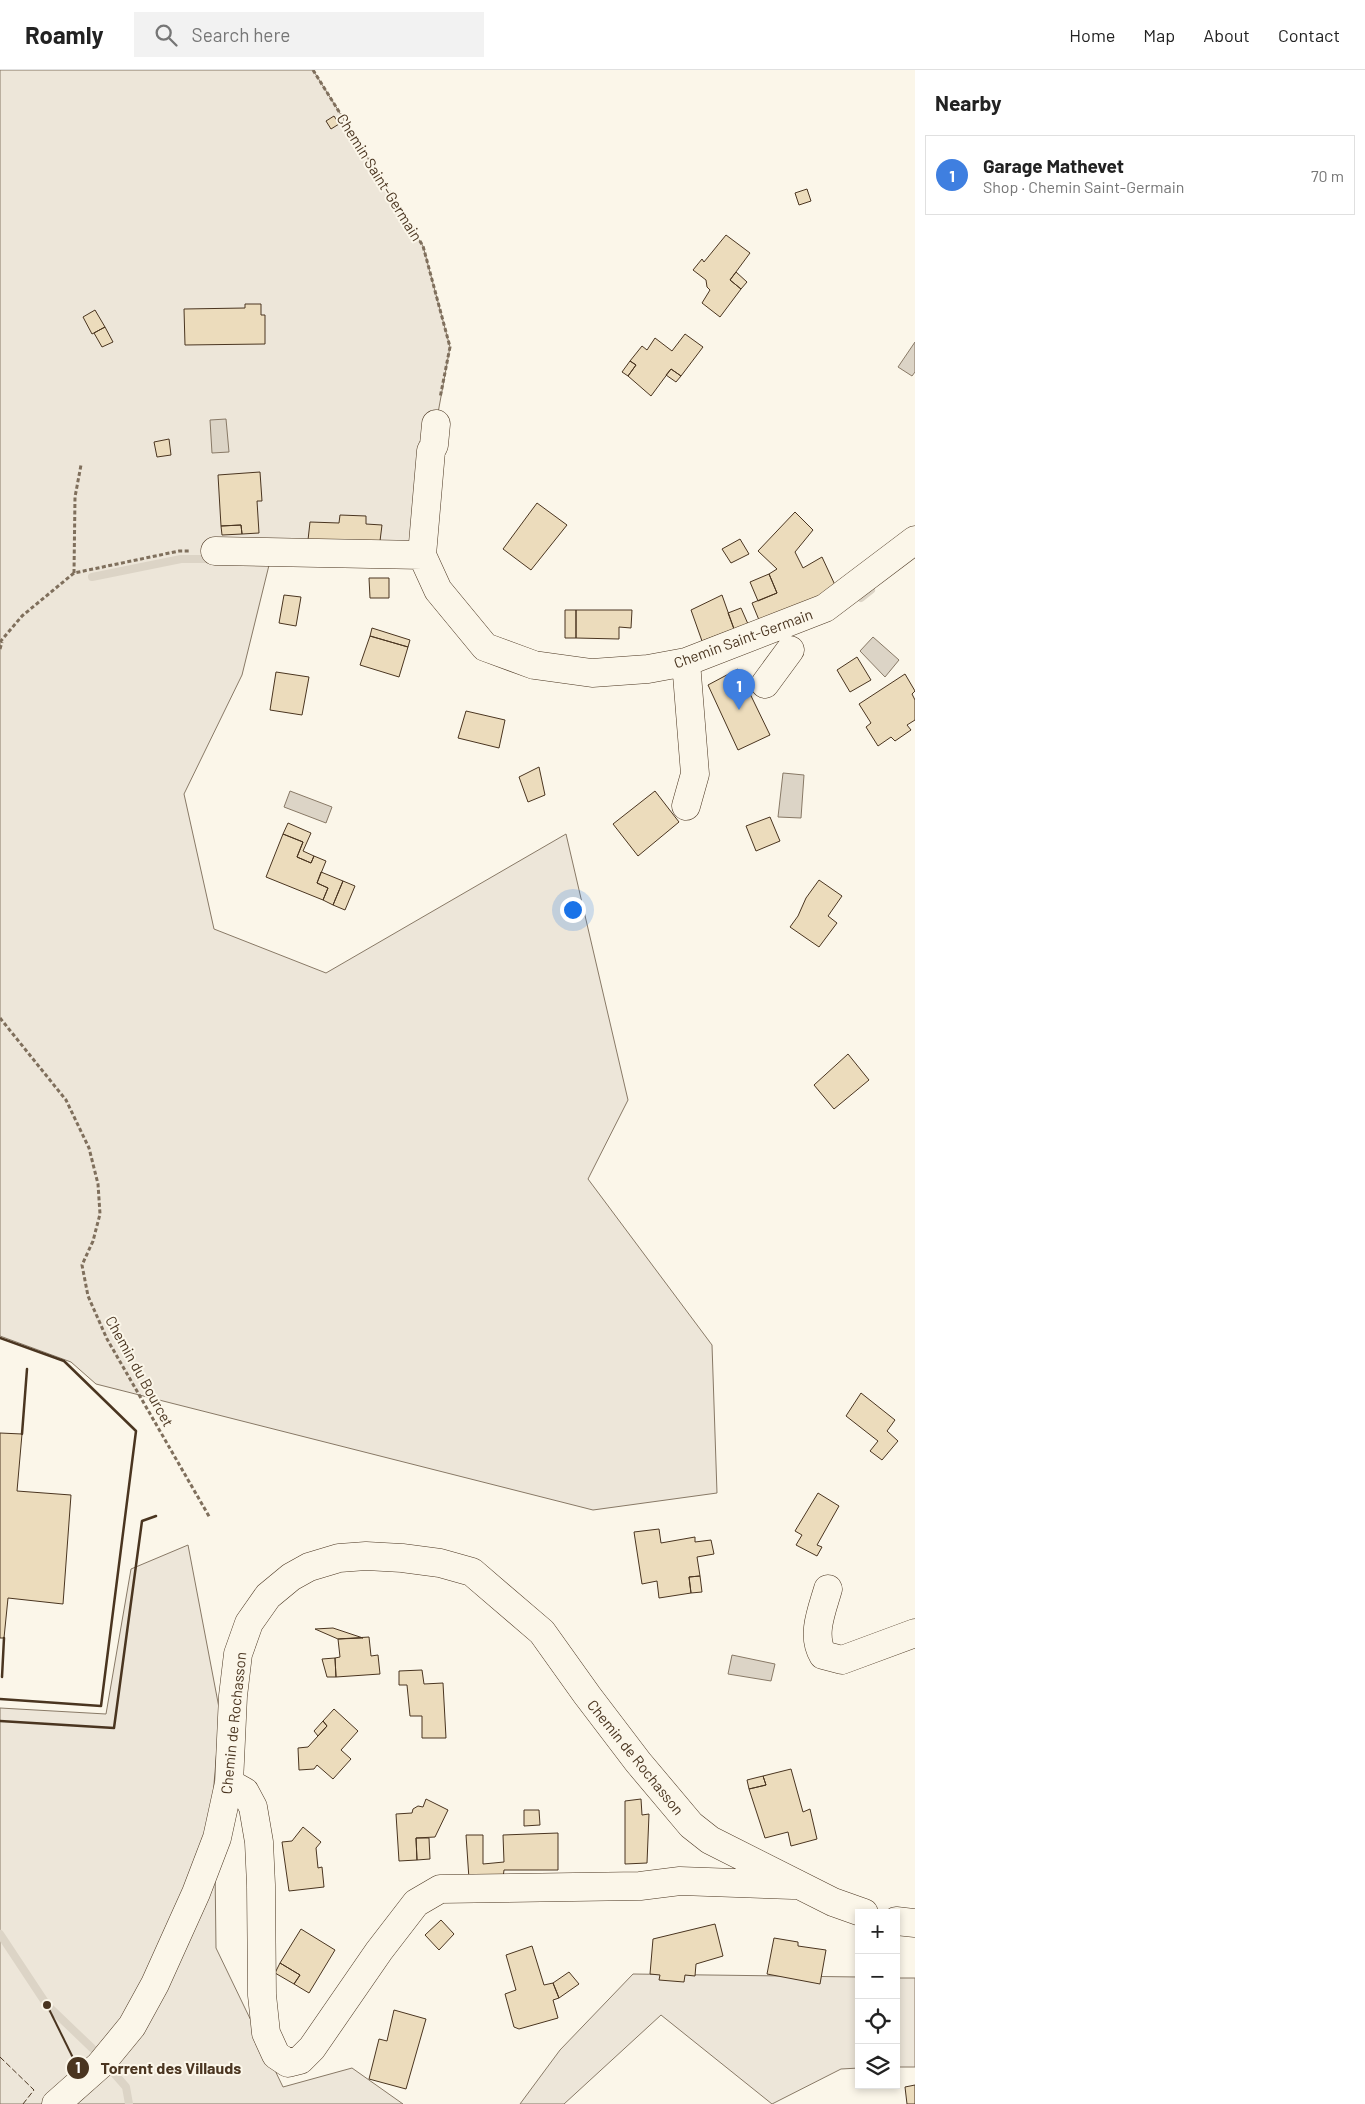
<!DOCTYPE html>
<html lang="en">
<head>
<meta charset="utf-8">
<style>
	:root { --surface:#fff; --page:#f2f2f2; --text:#222; --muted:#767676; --line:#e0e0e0; --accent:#c62828 }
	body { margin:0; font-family:Barlow,sans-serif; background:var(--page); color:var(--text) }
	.controls { position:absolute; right:15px; bottom:15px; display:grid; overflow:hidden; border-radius:0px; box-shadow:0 2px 8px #0003 }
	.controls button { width:45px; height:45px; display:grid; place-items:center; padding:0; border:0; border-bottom:1px solid var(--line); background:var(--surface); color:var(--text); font:25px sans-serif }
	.you { position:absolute; left:572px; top:839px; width:18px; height:18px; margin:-12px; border:4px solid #fff; border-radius:50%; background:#1a73e8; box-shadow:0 0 0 8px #1a73e833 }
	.badge { display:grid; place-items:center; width:32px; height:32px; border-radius:50%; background:var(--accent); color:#fff; font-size:16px; font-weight:700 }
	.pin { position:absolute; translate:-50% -41px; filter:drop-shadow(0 1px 2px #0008) }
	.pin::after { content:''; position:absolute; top:26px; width:18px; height:15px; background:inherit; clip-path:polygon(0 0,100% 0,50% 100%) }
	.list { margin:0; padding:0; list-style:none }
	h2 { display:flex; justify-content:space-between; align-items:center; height:65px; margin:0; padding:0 20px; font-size:21px }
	h2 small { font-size:16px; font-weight:400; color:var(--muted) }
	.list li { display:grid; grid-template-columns:32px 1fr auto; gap:15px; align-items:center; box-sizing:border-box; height:80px; margin:0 10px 10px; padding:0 10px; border:1px solid var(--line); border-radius:0px }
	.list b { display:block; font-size:19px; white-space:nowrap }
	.list p { margin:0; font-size:16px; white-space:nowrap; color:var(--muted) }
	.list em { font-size:16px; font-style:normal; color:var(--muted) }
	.icon { flex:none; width:28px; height:28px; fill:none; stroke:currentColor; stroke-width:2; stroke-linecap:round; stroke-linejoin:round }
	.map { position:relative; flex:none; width:915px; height:2034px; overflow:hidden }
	header { display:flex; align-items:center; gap:30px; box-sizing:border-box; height:70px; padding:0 25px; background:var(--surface); border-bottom:1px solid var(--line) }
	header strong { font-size:24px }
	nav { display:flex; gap:28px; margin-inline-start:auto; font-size:18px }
	.search { width:350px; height:45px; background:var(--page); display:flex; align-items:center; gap:12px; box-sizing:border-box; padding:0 18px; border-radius:0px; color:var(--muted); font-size:19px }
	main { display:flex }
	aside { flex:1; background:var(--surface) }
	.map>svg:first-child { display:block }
	.green { fill:#ede6d9; stroke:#887966 }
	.water { fill:#dcd4c6; stroke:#887966 }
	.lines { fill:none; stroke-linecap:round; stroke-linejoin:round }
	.stream { stroke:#dcd4c6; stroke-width:8 }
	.building { fill:#ecdcbc; stroke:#4a3520 }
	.minor-casing { stroke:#4a3520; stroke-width:29 }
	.path { stroke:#7f6f5c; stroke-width:3; stroke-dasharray:4 2.5; stroke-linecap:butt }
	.minor { stroke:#fbf6e9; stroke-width:28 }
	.fence { stroke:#4a3520; stroke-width:1; stroke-dasharray:6 2.5; stroke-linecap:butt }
	.wall { stroke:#4a3520; stroke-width:2.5 }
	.labels { text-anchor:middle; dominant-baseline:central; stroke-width:4; stroke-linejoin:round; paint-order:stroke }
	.street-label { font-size:15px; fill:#4a3520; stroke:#fbf6e9 }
	.leader { fill:none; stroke:#4a3520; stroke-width:2 }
	.callout-dot { fill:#4a3520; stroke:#fbf6e9; stroke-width:2 }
	.mark-label { font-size:15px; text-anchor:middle; font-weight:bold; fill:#fff }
	.callout-label { font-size:16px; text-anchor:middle; font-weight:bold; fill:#4a3520; stroke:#fbf6e9; stroke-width:4; stroke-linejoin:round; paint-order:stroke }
</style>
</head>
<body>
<header>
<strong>Roamly</strong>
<div class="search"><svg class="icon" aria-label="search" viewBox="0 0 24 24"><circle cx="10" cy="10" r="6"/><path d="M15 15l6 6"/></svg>Search here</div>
<nav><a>Home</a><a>Map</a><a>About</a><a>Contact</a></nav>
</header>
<main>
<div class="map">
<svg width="915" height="2034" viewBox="0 0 915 2034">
	<rect width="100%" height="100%" fill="#fbf6e9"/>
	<path class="green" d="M0,0H313L423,176L450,277L436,354L428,492L272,483L242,605L184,724L214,859L326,903L566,764L628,1030L588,1109L712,1275L717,1423L593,1440L96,1314L71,1292L0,1266Z
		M188,1475L220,1643L214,1714L216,1878L283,2017L352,1998L403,2034H0V1638L106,1644L131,1499Z
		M633,1904L859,1907V1998L841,1999L772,2034L661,1945L564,2034H520L560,1980Z
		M896,1908H915V1997H896Z"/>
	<path class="water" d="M915,272V302L912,306L898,297Z
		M226,349L229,382L212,383L210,350Z
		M873,567L899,590L885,607L860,581Z
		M783,703L804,705L801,748L778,747Z
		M290,721L332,737L326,753L284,737Z
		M732,1585L775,1594L771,1611L728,1604Z"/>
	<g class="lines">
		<path class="stream" d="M92,507L181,489H213
			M861,528L871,520
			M0,1864L47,1935L92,1978
			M112,2001L126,2017L129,2034"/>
	</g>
	<path class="building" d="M334,46L339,54L331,59L326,51Z
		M807,119L811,131L799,135L795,123Z
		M726,165L750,183L730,210L741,219L720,247L702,233L710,220L707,217L706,210L693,200L702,189L704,192Z
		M736,202L747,212L741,219L730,210Z
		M245,234H261V245H265V274L185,275L184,239L245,238Z
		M95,240L105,257L92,264L83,247Z
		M105,257L113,272L102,277L94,263Z
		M685,264L703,277L681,306L671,299L651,326L628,306L636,295L630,291L642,276L647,280L655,268L672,281Z
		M630,291L636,295L628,306L622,302Z
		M671,299L681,306L676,312L666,305Z
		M169,369L171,385L157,387L154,372Z
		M260,402L262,431H257L259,463L242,464L241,455L221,456L218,405Z
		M537,433L567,455L531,500L503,479Z
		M795,442L813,460L795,482L803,498L822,487L835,515L822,527L759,550L752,533L777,523L769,504L777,499L758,481Z
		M340,445L366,446V454L382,455L380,471L308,470L310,452L339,453Z
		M241,455L242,464L222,465L221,456Z
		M740,469L749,484L731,493L722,479Z
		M769,504L777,523L758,531L750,512Z
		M369,508H389V528H370Z
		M284,525L301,527L296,556L279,553Z
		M722,525L734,559L702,571L691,540Z
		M741,538L748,554L734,559L728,543Z
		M565,540H576V568H565Z
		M576,540H632L631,558L619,557V569L576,568Z
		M372,558L410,570L408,577L370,566Z
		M370,566L408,577L399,607L360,595Z
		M857,587L871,610L850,622L837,600Z
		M738,599L770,665L738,680L708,615Z
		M276,602L309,607L302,645L270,640Z
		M905,604L915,621L912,624L915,630V650L907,655L911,660L895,671L891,667L878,676L866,657L871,653L859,634Z
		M466,641L505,650L499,678L458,668Z
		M539,697L545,725L528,732L519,707Z
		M655,721L679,752L638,786L613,754Z
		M770,747L780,771L756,781L746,756Z
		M288,753L311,763L303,781L314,786L311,793L297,787L303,772L283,764Z
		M283,764L303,772L297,787L311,793L314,786L326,791L317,813L328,818L323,830L266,807Z
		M321,802L343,811L333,835L323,830L328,818L317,813Z
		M819,810L842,826L828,846L837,853L819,877L790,857L798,846L806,828Z
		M343,811L355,816L345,840L333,835Z
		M848,984L869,1010L834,1039L814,1015Z
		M861,1323L895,1350L887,1361L898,1371L882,1390L870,1381L878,1371L846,1346Z
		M0,1363L22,1364L17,1421L71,1425L63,1534L8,1528L4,1568H0Z
		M818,1423L839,1436L817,1475L822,1477L817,1486L796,1475L802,1465L795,1461Z
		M659,1459L661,1473L695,1467V1472L711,1470L714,1484L697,1487L700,1506L689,1507L691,1523L659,1528L657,1511L642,1514L634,1462Z
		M700,1506L702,1522L691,1523L689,1507Z
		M333,1558L363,1568L338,1569L315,1559Z
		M369,1567L371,1586L378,1585L380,1604L336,1607L335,1588L340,1587L338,1569Z
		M335,1588L336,1607H327L322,1589Z
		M422,1600L424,1614L443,1613L446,1668H422V1646H410L407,1615H399V1601Z
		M334,1639L358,1661L341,1680L351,1689L333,1709L317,1695L314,1699L299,1700L298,1678L308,1677L327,1656L323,1651Z
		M323,1651L327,1656L318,1666L314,1661Z
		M791,1699L803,1742L810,1739L817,1769L791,1776L788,1762L765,1768L749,1719L766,1715L763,1706Z
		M763,1706L766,1715L749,1719L747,1710Z
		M426,1729L448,1740L435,1767L416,1768L417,1790L399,1791L396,1744L412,1743L413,1739L418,1736L423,1737Z
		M641,1729L642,1745L649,1744L647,1793L625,1794V1731Z
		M524,1740H539L540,1755L524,1756Z
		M303,1757L321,1772L316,1778L318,1798L322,1797L324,1817L289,1821L282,1772L292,1771Z
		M558,1763V1800H504L503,1808L469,1809L466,1765H483V1794L504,1792L503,1765Z
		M416,1768H429L430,1789L417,1790Z
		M441,1850L454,1864L439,1880L425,1865Z
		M715,1854L723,1886L696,1894L695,1906L685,1905L684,1912L659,1910L660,1905L650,1904L653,1869Z
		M301,1859L335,1880L309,1923L294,1914L300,1905L280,1893Z
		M774,1868L798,1872V1876L826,1880L820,1914L767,1904Z
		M532,1876L544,1915L553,1913L559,1928L553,1930L558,1948L519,1959L514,1957L505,1924L516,1920L506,1885Z
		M280,1893L300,1905L294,1914L275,1903Z
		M569,1902L579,1914L559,1928L553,1913Z
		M394,1940L426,1949L406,2019L369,2009L379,1969L387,1971Z
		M915,2015V2034H907L905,2017Z"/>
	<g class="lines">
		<defs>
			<path id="minor" d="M436,354L434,375L431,381L422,485L438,520L485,577L534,595L592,603L648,599L686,592L825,538L915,470
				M215,481L422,485
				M765,614L790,580
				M686,736L695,704L686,592
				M828,1519C822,1540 811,1565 823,1585L842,1590L915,1563
				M229,1713L245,1722L253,1737L259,1772L261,1815L262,1925L266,1963L276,1985L288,1993L300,1990L312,1978L379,1881L416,1833L440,1819L640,1816L680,1811L793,1815
				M896,1851L915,1853
				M56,2034L100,1995L132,1956L155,1914L196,1823L217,1768L229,1713L233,1626L238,1584L249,1553L268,1526L291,1507L309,1497L339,1488L366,1486L402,1488L440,1493L472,1502L542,1562L587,1625L638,1692L691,1755L710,1770L833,1832L864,1843"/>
		</defs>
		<use href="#minor" class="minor-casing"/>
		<path class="path" d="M313,0L423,176L450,277L440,328
			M74,503L75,427L81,395
			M0,572L22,546L74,503L179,481H189
			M0,579L2,572
			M0,948L66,1030L89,1078L98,1114L100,1144L93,1171L82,1195L88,1226L107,1269L210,1448"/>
		<use href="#minor" class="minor"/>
		<path class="fence" d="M0,1987L34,2020L23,2034"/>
		<path class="wall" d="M0,1268L64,1291L136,1361L101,1636L0,1629
			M22,1364L27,1299
			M2,1607L4,1568
			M0,1651L114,1658L142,1451L156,1446"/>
	</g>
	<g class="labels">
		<g class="street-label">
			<text transform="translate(380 107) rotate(58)">Chemin Saint-Germain</text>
			<text transform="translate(743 568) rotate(-20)">Chemin Saint-Germain</text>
			<text transform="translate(140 1301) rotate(61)">Chemin du Bourcet</text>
			<text transform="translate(233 1653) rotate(-84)">Chemin de Rochasson</text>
			<text transform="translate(636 1687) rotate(51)">Chemin de Rochasson</text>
		</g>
	</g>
	<path class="leader" d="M47 1935L78 1998"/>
	<g class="callout-dot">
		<circle cx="47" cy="1935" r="5"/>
		<circle cx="78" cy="1998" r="12"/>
	</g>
	<g class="mark-label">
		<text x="78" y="2003">1</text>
	</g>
	<g class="callout-label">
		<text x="171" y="2004">Torrent des Villauds</text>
	</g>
</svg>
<div class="controls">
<button>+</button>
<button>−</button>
<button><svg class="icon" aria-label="locate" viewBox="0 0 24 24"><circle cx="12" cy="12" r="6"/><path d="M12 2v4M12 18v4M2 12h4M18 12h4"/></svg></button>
<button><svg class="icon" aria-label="layers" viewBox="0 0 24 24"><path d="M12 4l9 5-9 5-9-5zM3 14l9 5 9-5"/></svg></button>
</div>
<div class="you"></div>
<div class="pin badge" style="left:739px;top:640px;background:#3f7fe0">1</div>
</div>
<aside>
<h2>Nearby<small></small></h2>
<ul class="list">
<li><span class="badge" style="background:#3f7fe0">1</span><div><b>Garage Mathevet</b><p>Shop · Chemin Saint-Germain</p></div><em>70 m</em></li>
</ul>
</aside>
</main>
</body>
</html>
